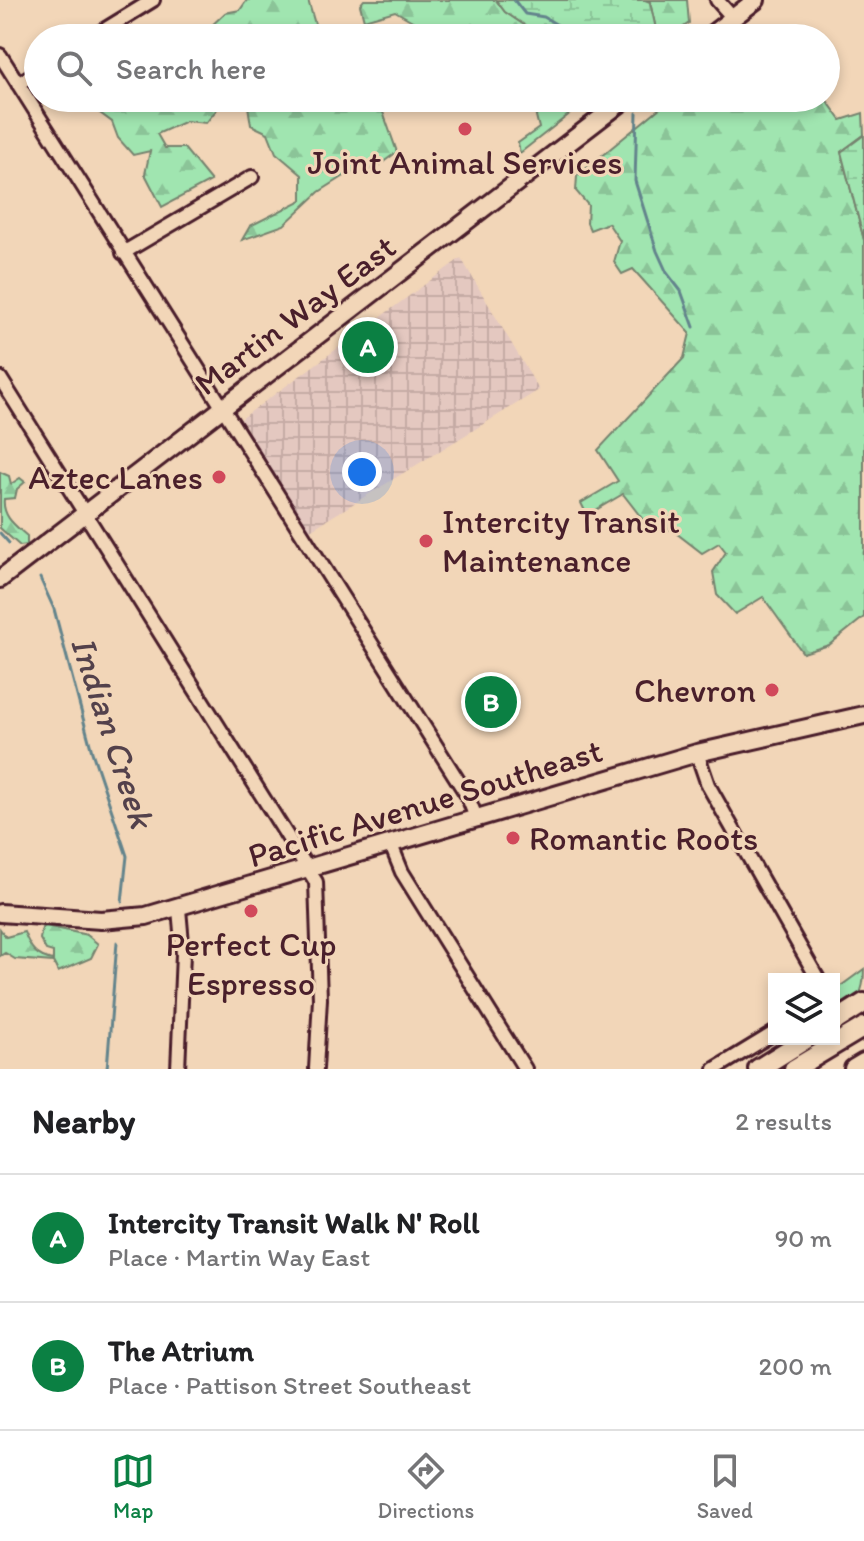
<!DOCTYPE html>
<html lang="en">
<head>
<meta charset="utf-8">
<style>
	:root { --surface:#fff; --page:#f2f2f2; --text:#202124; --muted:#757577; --line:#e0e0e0; --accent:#0b8043 }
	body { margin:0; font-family:Itim,sans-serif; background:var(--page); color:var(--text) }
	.controls { position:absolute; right:24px; bottom:24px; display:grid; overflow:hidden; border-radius:0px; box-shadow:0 4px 12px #0003 }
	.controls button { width:72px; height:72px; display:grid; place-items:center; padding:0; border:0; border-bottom:2px solid var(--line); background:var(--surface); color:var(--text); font:40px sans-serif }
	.you { position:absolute; left:362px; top:472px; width:28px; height:28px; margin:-20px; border:6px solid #fff; border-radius:50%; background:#1a73e8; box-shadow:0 0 0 12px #1a73e833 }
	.badge { display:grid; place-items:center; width:52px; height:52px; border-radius:50%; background:var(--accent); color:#fff; font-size:26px; font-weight:700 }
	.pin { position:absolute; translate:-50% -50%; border:4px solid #fff; box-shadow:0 2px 8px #0006 }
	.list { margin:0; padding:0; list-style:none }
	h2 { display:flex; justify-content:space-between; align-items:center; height:104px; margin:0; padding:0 32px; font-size:34px }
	h2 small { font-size:26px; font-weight:400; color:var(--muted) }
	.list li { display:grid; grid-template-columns:52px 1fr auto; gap:24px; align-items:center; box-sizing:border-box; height:128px; padding:0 32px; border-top:2px solid var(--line) }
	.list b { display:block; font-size:30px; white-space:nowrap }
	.list p { margin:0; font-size:26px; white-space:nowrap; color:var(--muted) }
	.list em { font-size:26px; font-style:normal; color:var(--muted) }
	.icon { flex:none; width:44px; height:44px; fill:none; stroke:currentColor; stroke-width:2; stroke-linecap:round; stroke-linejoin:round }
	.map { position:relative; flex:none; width:864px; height:1069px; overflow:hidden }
	.search { position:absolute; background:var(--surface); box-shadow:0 4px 12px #0003; left:24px; right:24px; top:24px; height:88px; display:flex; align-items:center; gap:20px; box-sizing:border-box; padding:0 28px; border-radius:44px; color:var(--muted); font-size:30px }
	.sheet { height:360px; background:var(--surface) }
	nav { display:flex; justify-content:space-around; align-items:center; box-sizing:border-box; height:112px; border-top:2px solid var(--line); background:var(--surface); font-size:22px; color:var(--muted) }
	nav a { display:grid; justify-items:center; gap:4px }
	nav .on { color:var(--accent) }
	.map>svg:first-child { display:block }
	.industrial { fill:url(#industrial-grid) }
	.green { fill:#a0e5b0; stroke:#75826e; stroke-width:2 }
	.forest { fill:url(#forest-firs); stroke:#75826e; stroke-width:2 }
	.wetland { fill:url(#wetland-marsh); stroke:#75826e; stroke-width:2 }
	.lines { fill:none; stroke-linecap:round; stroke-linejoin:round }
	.stream { stroke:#64848c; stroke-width:3 }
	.minor-casing { stroke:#4a1f2b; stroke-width:18 }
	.major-casing { stroke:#4a1f2b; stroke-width:22 }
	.highway-casing { stroke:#4a1f2b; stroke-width:24 }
	.minor { stroke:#f2d6b8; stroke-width:12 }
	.major { stroke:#f2d6b8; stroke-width:16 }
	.highway { stroke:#f2d6b8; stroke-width:18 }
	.poi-dot { fill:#d1495b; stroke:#f2d6b8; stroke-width:3 }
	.labels { text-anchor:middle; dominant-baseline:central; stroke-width:6; stroke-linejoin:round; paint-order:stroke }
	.poi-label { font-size:34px; fill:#4a1f2b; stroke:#f2d6b8 }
	.street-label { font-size:34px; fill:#4a1f2b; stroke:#f2d6b8 }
	.water-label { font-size:36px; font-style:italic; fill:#53414b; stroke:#f2d6b8 }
</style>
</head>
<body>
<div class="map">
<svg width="864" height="1069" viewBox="0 0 864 1069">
	<defs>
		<pattern id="industrial-grid" width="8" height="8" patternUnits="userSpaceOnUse" patternTransform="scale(2)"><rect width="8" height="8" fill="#e4c8c0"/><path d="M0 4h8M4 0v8" fill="none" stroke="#c5aba5"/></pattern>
		<pattern id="forest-firs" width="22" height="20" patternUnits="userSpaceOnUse" patternTransform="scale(2)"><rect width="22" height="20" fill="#a0e5b0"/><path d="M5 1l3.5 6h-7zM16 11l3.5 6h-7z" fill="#8bc498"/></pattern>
		<pattern id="wetland-marsh" width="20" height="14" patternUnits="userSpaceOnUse" patternTransform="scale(2)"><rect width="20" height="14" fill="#a0e5b0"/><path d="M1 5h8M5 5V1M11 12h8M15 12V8" fill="none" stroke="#8bc498"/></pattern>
	</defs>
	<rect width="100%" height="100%" fill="#f2d6b8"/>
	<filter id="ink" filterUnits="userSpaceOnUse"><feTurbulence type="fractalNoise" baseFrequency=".0125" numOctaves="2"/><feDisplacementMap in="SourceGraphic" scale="16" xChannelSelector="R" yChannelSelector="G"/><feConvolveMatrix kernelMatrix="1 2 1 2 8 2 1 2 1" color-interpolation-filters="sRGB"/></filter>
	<g filter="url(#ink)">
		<path class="industrial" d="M461,258L539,390L307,532L241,419Z"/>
		<path class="green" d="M524,98H590L520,153L518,143L539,128L536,116Z"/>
		<path class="forest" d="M247,0H308L319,38H186L193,28L208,29L225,13L240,10Z
			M364,0H496L505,12L544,38H442L395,11L364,20L360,5Z
			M645,0H687L689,23L669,38H658L650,3Z
			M89,98H378L397,152L375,168L346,175L319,192L284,225L242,240L250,226L302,200V175L276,153L268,133L251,125L247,100L218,108L206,123L186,121L157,134L165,148H184L211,181L162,207L145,174L150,151L133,155L118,138L112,122L89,105Z
			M672,98H825L841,120L863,113L864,135L841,152L864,240V617L829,645L803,653L763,597L735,614L717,595L713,572L726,552L719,543L702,553L672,530L644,521L623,494L587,515L581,503L618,481L598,450L684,358L690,333L633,269L622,274L614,262L620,241L608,223L590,230L587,223L588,205L576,191L577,176Z
			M0,472L9,476L11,484L20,478L25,482L17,489L15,498L4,499C2,517 16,526 27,536V545L20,546L0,528Z
			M46,926L87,935L98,944L91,958L58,972L53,962L15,959L5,953L0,956V929L6,937L24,932C30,947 35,957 53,960V952L46,950L40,939L42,928Z
			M864,969C864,991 859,1006 835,1009L834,991Z"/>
		<path class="wetland" d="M496,0H645L650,2L658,38H544L505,12Z
			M864,135V240L841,152Z"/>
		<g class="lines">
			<path class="stream" d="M514,0L525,14L544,17L579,38
				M637,113L635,181L657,251L667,273L681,291L694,327
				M0,533L9,543
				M40,578L54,609L92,752L127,856L122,902
				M107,1069L117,942"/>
			<defs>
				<path id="minor" d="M717,0L733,18
					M91,38L153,0
					M0,55L467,795L477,820
					M18,84L38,71
					M123,253L252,177
					M0,378L316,882L320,999L316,1069
					M697,753L708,785L818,979
					M391,845L402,872L525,1069
					M178,1069L183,954L179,909
					M715,1069L774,1033"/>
				<path id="major" d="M707,38L756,0
					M0,579L627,98
					M0,913L101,920L146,916L697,753L864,715"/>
				<path id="highway" d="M834,1022L864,1003
					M758,1069L806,1039
					M794,1069L864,1027
					M854,1069L864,1063"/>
			</defs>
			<use href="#minor" class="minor-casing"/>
			<use href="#major" class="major-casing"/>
			<use href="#highway" class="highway-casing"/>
			<use href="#minor" class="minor"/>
			<use href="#major" class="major"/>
			<use href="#highway" class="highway"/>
		</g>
	</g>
	<g class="poi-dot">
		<circle cx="465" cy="129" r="8"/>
		<circle cx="219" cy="477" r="8"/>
		<circle cx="426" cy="541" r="8"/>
		<circle cx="772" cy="690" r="8"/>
		<circle cx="513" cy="838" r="8"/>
		<circle cx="251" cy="911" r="8"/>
	</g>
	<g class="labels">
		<g class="poi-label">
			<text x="465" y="162">Joint Animal Services</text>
			<text x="203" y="477" text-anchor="end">Aztec Lanes</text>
			<text x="442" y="521" text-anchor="start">Intercity Transit<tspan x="442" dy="39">Maintenance</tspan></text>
			<text x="756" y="690" text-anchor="end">Chevron</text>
			<text x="529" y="838" text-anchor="start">Romantic Roots</text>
			<text x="251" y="944">Perfect Cup<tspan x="251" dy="39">Espresso</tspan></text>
		</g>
		<g class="street-label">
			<text transform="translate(295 315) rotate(-37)">Martin Way East</text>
			<text transform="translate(425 803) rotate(-17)">Pacific Avenue Southeast</text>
		</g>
		<g class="water-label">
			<text transform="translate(113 732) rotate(72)">Indian Creek</text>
		</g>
	</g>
</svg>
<div class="controls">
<button><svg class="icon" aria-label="layers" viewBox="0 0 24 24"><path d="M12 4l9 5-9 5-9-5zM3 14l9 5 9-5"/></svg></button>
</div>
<div class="you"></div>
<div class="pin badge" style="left:368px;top:347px">A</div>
<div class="pin badge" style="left:491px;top:702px">B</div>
<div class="search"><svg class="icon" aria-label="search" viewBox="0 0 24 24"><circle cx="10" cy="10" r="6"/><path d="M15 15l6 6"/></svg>Search here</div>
</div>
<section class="sheet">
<h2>Nearby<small>2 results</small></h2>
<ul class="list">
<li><span class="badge">A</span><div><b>Intercity Transit Walk N' Roll</b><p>Place · Martin Way East</p></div><em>90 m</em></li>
<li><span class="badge">B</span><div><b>The Atrium</b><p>Place · Pattison Street Southeast</p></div><em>200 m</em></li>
</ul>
</section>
<nav>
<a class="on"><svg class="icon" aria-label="map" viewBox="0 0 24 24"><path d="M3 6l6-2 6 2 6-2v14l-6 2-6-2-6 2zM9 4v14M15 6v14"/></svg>Map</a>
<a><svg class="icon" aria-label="directions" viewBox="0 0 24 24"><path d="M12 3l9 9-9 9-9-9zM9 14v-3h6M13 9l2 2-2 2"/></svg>Directions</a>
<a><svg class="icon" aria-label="saved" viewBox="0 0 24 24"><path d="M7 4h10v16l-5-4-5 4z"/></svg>Saved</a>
</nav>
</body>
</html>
